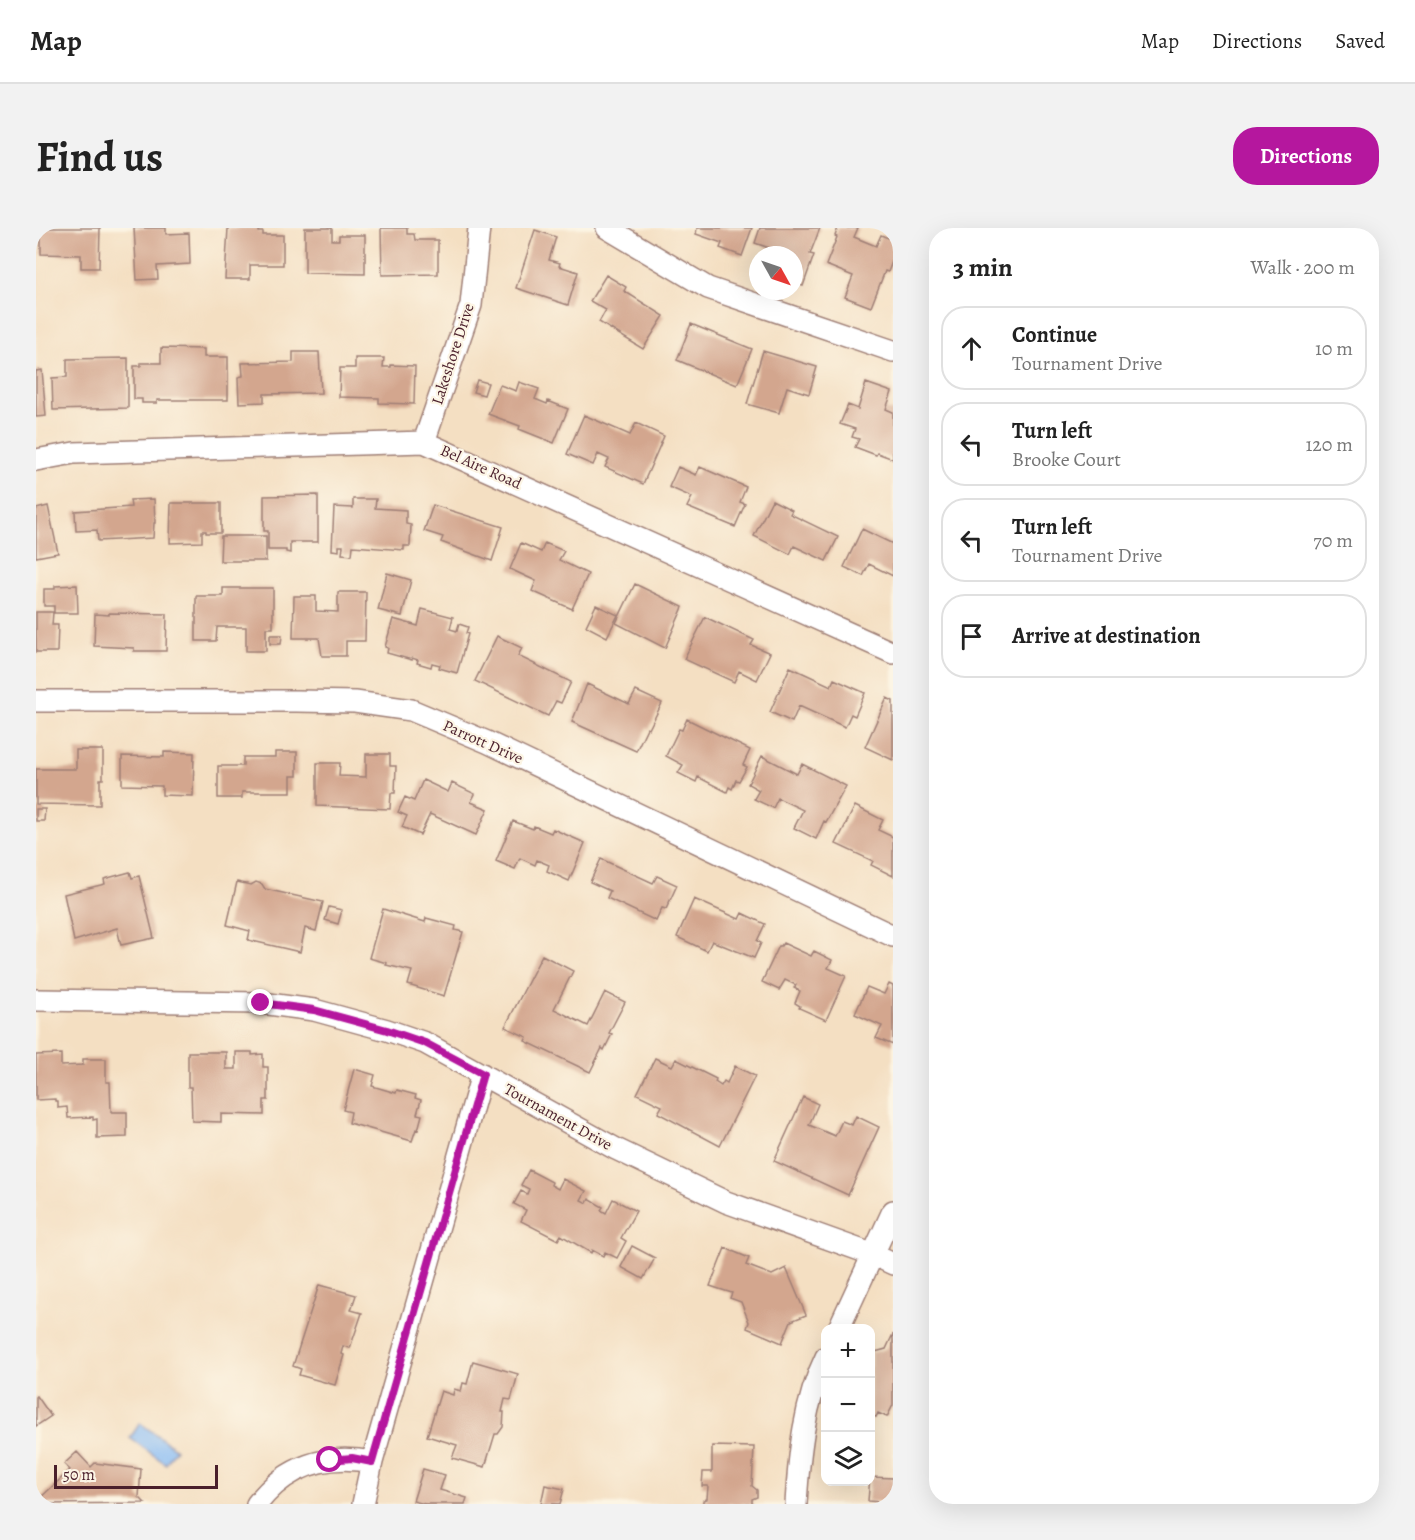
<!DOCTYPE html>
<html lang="en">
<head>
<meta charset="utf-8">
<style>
	:root { --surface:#fff; --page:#f2f2f2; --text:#222; --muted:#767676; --line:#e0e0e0; --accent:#b5179e }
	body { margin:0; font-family:Alegreya,serif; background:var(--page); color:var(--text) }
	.controls { position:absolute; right:18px; bottom:18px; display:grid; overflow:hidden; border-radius:12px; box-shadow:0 6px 24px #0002 }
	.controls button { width:54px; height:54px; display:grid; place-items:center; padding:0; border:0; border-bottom:2px solid var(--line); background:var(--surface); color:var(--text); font:30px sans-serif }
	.compass { position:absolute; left:713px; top:18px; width:54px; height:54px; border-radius:50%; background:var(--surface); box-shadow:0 6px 24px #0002; rotate:130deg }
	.scale { position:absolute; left:18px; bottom:15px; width:164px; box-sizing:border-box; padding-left:6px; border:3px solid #4a1f2b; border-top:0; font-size:16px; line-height:21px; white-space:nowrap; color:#4a1f2b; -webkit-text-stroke:4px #fcf5e5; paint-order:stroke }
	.stop { position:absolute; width:18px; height:18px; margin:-14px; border:4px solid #b5179e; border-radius:50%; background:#fff }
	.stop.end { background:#b5179e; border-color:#fff; box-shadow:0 2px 6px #0008 }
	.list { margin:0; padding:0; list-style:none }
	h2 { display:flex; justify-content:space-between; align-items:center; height:78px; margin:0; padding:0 24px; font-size:26px }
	h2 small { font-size:20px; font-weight:400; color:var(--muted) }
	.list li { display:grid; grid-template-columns:39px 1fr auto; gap:18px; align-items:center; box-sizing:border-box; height:84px; margin:0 12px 12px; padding:0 12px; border:2px solid var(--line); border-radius:24px }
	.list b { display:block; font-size:22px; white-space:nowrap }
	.list p { margin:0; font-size:20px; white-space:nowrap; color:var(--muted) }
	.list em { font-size:20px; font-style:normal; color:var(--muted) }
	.icon { flex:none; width:33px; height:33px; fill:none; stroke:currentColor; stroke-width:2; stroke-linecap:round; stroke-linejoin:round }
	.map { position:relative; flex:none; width:857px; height:1276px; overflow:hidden; border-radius:24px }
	header { display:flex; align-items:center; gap:36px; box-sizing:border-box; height:84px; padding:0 30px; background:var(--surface); border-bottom:2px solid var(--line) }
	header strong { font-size:28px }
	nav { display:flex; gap:33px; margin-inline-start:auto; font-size:21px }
	.intro { display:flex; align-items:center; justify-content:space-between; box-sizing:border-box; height:144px; padding:0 36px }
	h1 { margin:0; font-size:42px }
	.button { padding:15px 27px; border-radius:24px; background:var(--accent); color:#fff; font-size:21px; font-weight:700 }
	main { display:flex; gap:36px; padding:0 36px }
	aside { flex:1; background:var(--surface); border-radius:24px; box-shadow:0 6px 24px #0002 }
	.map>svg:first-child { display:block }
	.water { fill:#87bbf5; stroke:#686d90; stroke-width:1.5 }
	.building { fill:#d3a68e }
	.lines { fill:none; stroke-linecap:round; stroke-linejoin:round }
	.minor-casing { stroke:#9f7f76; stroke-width:24 }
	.minor { stroke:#fff; stroke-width:21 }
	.route { stroke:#b5179e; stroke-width:8 }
	.labels { text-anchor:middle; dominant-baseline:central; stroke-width:4.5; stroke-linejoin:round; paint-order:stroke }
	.street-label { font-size:16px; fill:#4a1f2b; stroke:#fcf5e5 }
</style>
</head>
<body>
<header>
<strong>Map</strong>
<nav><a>Map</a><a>Directions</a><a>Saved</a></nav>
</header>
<div class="intro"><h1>Find us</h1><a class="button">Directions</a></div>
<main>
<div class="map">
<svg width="857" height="1276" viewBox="0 0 857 1276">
	<rect width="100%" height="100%" fill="#fcf5e5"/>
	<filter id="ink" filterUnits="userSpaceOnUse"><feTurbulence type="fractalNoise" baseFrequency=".0167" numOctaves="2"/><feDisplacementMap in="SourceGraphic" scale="12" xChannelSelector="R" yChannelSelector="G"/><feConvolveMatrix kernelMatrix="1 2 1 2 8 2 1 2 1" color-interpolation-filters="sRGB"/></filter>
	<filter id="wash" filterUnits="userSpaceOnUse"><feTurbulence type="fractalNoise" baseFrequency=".008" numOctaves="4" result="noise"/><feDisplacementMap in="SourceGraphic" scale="24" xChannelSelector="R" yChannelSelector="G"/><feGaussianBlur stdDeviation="1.35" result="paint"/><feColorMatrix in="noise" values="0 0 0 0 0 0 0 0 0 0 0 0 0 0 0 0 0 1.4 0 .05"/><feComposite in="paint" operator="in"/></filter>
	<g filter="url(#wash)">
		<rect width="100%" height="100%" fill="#f4dfc2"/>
		<path class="water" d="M104,1195L140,1221L130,1236L94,1210Z"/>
		<g id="blocks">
			<path class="building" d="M5,0H64L63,40H45V27L5,26Z
				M98,0H130V6L153,5L154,36L121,38L122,51L101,52Z
				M192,0H223V4H227V7H247V37H214V51H189Z
				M269,0H296V12H303V7H329V46L269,45Z
				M345,0H371V6H378L379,12H402V46L346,47Z
				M661,0H716L706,28L684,20L686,15L660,6Z
				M724,0H784L774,26L778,27L767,58L758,55V27H734L736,21L719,15Z
				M802,0H822L818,9L840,18L845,7L857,12V31L852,44L849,43L835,79L809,69L817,48L790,37L801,9L799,8Z
				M499,2L520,9L513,32L524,35L523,38L542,44L532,77L480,60Z
				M570,47L590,59L588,63L628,88L607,121L563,94L570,82L554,73Z
				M655,96L716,121L701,157L641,132Z
				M125,120L168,121V129H192V172H121V175H106V171H98V138H105V135H125Z
				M727,123L781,139L773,166L751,159L743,185L711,176Z
				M257,124H283L285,165L228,166V174L203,175L202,149L207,148L206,135L257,134Z
				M92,130V180L17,182L16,150L31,149V131Z
				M319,130H348L347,139H355V137L379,138L378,176L343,175V170L303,169L304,140H319Z
				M6,142L10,188L0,189V143Z
				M441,152L452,155L448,167L437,164Z
				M483,154L503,161L499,171L511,176L512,173L532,181L518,215L483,201L484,198L452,186L464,157L480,163Z
				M830,155L856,164L850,181L857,184V231L841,225L840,227L819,219L823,211L816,209L819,201L804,196L812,177L822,181Z
				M548,187L594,207L600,195L628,208L607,256L569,239L573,231L562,226L557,237L531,226Z
				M642,239L660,247L664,239L710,259L704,274L709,276L699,299L651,279L656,269L633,259Z
				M282,267V314H254V325L250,324V322H232V303H228V268Z
				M118,271L119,295H118L117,310L62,313L61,302L40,303L39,283L95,279L94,272Z
				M317,271H340L339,280L370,282V296L375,297L374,318H368V322L317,318L316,327L306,326L307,318H303V323L296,322L298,279L317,280Z
				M736,272L756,282L754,286L802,309L790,333L758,318L754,326L718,308Z
				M135,275H185V305H170V303H166V314L134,315Z
				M397,277L467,299L456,333L405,314L407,309L388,303Z
				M12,278L22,325L0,329V281Z
				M826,301L857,316V348L833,336L827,348L808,339Z
				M185,308H230V333H184Z
				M485,315L505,324L509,315L528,323L523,332L552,346L536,381L496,363L500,353L474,341Z
				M351,345L375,352L366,388L342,382Z
				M599,356L647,379L629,420L580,395Z
				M41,357L42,385H18V378H8V361H19V358Z
				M187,360H237V400H230V423H210V399H181L180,413H160V368H187Z
				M302,364H330L329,413H310V428H286L283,410H257L258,368H280V383L302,384Z
				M560,377L582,387L571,409L550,398Z
				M386,381L417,389L414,401L421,403L423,396L432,399L430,405L432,406L421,445L403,440L404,437L396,435L395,439L381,435L382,432L376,430V432L351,425L352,420L349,419L357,391L382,398Z
				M0,384H17L16,397H22L21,424H0Z
				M73,385L131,386L130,423H98V420L58,418L59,386L73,387Z
				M669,389L718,412L715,417L734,425L721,452L703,443L698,454L648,431Z
				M234,407H246L245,416H234Z
				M461,408L486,420L482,428L535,454L525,475L520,473L512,488L439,453Z
				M754,439L795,458L798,451L829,465L819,488L815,486L809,499L763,478L756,494L734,484Z
				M551,456L593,476L600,463L626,475L613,501L611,500L600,523L536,494Z
				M851,470L857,473V532L829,519Z
				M651,491L714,522L707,537L711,539L703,553L700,552L696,561L693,559L691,564L662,549L660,554L642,545L647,537L630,528L643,501L646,502Z
				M40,522H67V551H64V577L0,576V541H40Z
				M128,524L158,525L157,568L126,567V558L86,557V528L128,529Z
				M239,524H261V548H255V564H206V570H182V538H207V529H239Z
				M330,526H354V538H360L359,565H355L354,581L281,578V535H304L303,548L330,549Z
				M726,528L761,546L766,536L810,558L790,594L788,593L780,611L758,600L767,582L742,570L737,580L718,571L723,562L712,556Z
				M387,552L412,564L416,555L439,566L435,574L452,581L440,607L394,586L384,607L366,599L371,588L362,584L369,569L378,573Z
				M819,578L847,592L842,602L857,609V648L835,637L837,633L800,616Z
				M0,581H9L8,593H0Z
				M477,593L497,601L498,598L515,605L517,601L549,615L533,653L511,643L513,637L501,632L499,637L484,630L479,641L460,633Z
				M565,631L617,655L621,648L641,657L630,681L626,680L620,693L571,670L574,663L554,654Z
				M94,644L96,650L103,648L118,710L85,717L81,700L38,713L28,666L69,656L68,651Z
				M201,654L215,657L220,654L226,656L229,661L287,674L280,703L269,700L264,724L212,712L214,703L191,697Z
				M658,671L703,691L706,685L729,696L721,713L725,715L718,730L676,713L671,723L641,709Z
				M293,679L306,682L302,696L289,692Z
				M347,681L389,694L390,690L420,698L419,702L427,704L408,768L372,757L376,743L350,737L351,735L333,730Z
				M747,715L775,728L778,723L796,732L792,740L810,748L790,792L763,780L764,778L759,775L764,763L758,760L760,757L749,752L743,762L726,754L743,718H745Z
				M506,727L537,743L518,781L552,798L569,764L589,774L573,805L576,806L568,822L566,820L554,844L489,813L491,809L469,799Z
				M853,756L857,758V817L840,810L846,798L819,786L831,759L848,766Z
				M152,824H190V841H200V824H216V827L227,826V839H232V872H228V887L185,886V894L156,893L155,859H152Z
				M25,826V838L47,837V831H70V854H74L75,884H91V909L61,910V891L57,892V889L32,890L31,879L22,880V873H19V871L0,872V827Z
				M619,830L636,838L640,831L680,851L679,854L685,858L688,853L691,855L699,838L719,848L684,918L622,885L626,878L601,866Z
				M318,841L339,847L336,858L360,865L361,862L380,867L379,870L385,872L381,886L386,887L382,902L380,901L376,913L313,895L315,884L307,882Z
				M767,869L782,876L773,897L799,908L806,893L816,897L820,888L843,899L812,967L738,933Z
				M493,942L516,954L515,957L522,961L527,951L550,963L545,972L551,975L553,971L567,979L565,982L570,985L577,971L600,983L585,1010L590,1013L581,1030L569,1024L567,1028L556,1022L555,1025L525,1007L522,1012L485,993L490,982L478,976L485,963L491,966L493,961L485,957Z
				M596,1018L619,1030L607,1051L585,1039Z
				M689,1020L713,1030L710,1037L736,1047L750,1040L770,1087L755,1093L746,1115L711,1100L713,1094L705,1074L694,1070L696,1065L674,1058Z
				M283,1057L320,1067L315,1082L326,1085L314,1120L307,1118L305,1126L308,1127L299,1157L263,1147L265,1141L257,1138Z
				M857,1106V1177L851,1189L842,1185L840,1189L837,1188L834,1193L835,1125L850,1121Z
				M437,1133L482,1146L475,1172L469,1171L466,1184H468L467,1199L462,1206H459L449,1239L416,1230L421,1217L391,1208L405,1163L417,1167L418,1161L425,1163L427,1155L431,1156Z
				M1,1168L15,1188L0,1198V1169Z
				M676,1218L718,1219L716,1258L721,1262V1269L716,1271V1276H667V1272L671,1271L672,1258H666L667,1244H676Z
				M41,1224L55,1239L59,1235L105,1241L103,1269L109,1275L6,1276L2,1272L34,1242L28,1236Z
				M387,1241L409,1247L404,1262L431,1270L429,1276H389L377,1273Z
				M834,1249L857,1250V1276H844L845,1274L832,1273Z
				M509,1257L528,1261L524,1276H505Z"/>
		</g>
	</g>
	<g filter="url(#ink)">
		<use href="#blocks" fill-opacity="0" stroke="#9f7f76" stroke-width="1.5"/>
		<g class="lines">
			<defs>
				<path id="minor" d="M571,0L672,60L857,123
					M388,214L435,77L443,0
					M0,232L38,225L388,214L857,425
					M0,473H260L319,474L375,482L451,514L857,708
					M0,772L225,775L278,782L351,802L389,815L580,921L690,974L838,1027L857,1036
					M803,1100L857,983
					M221,1276C250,1238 290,1225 336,1234
					M327,1276L336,1234L446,846
					M760,1276C763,1227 768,1174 790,1129"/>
			</defs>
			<use href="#minor" class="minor-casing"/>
			<use href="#minor" class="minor"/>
		</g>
	</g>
	<g class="lines" filter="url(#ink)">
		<path class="route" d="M225,775L278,782L351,802L389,815L447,846L336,1234L316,1230L294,1232"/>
	</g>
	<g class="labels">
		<g class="street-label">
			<text transform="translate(417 126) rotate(-72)">Lakeshore Drive</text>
			<text transform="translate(445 239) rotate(24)">Bel Aire Road</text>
			<text transform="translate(447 514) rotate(24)">Parrott Drive</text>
			<text transform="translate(522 889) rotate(29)">Tournament Drive</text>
		</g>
	</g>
</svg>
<div class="controls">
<button>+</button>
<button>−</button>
<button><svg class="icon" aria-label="layers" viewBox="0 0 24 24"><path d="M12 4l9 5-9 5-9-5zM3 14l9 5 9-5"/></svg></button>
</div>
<svg class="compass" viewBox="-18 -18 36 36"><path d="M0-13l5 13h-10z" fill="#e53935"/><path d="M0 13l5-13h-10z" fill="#767676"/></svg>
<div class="scale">50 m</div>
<div class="stop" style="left:294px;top:1232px"></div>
<div class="stop end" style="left:225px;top:775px"></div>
</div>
<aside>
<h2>3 min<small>Walk · 200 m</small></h2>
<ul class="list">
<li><svg class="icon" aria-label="ahead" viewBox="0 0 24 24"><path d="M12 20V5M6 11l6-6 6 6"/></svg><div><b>Continue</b><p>Tournament Drive</p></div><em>10 m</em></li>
<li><svg class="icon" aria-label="left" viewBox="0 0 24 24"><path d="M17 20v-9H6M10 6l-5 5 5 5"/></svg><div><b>Turn left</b><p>Brooke Court</p></div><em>120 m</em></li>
<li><svg class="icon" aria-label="left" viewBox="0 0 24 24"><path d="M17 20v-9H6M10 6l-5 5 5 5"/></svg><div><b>Turn left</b><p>Tournament Drive</p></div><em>70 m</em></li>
<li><svg class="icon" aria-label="arrive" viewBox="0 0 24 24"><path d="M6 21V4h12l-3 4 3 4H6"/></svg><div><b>Arrive at destination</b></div></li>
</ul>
</aside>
</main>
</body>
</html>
